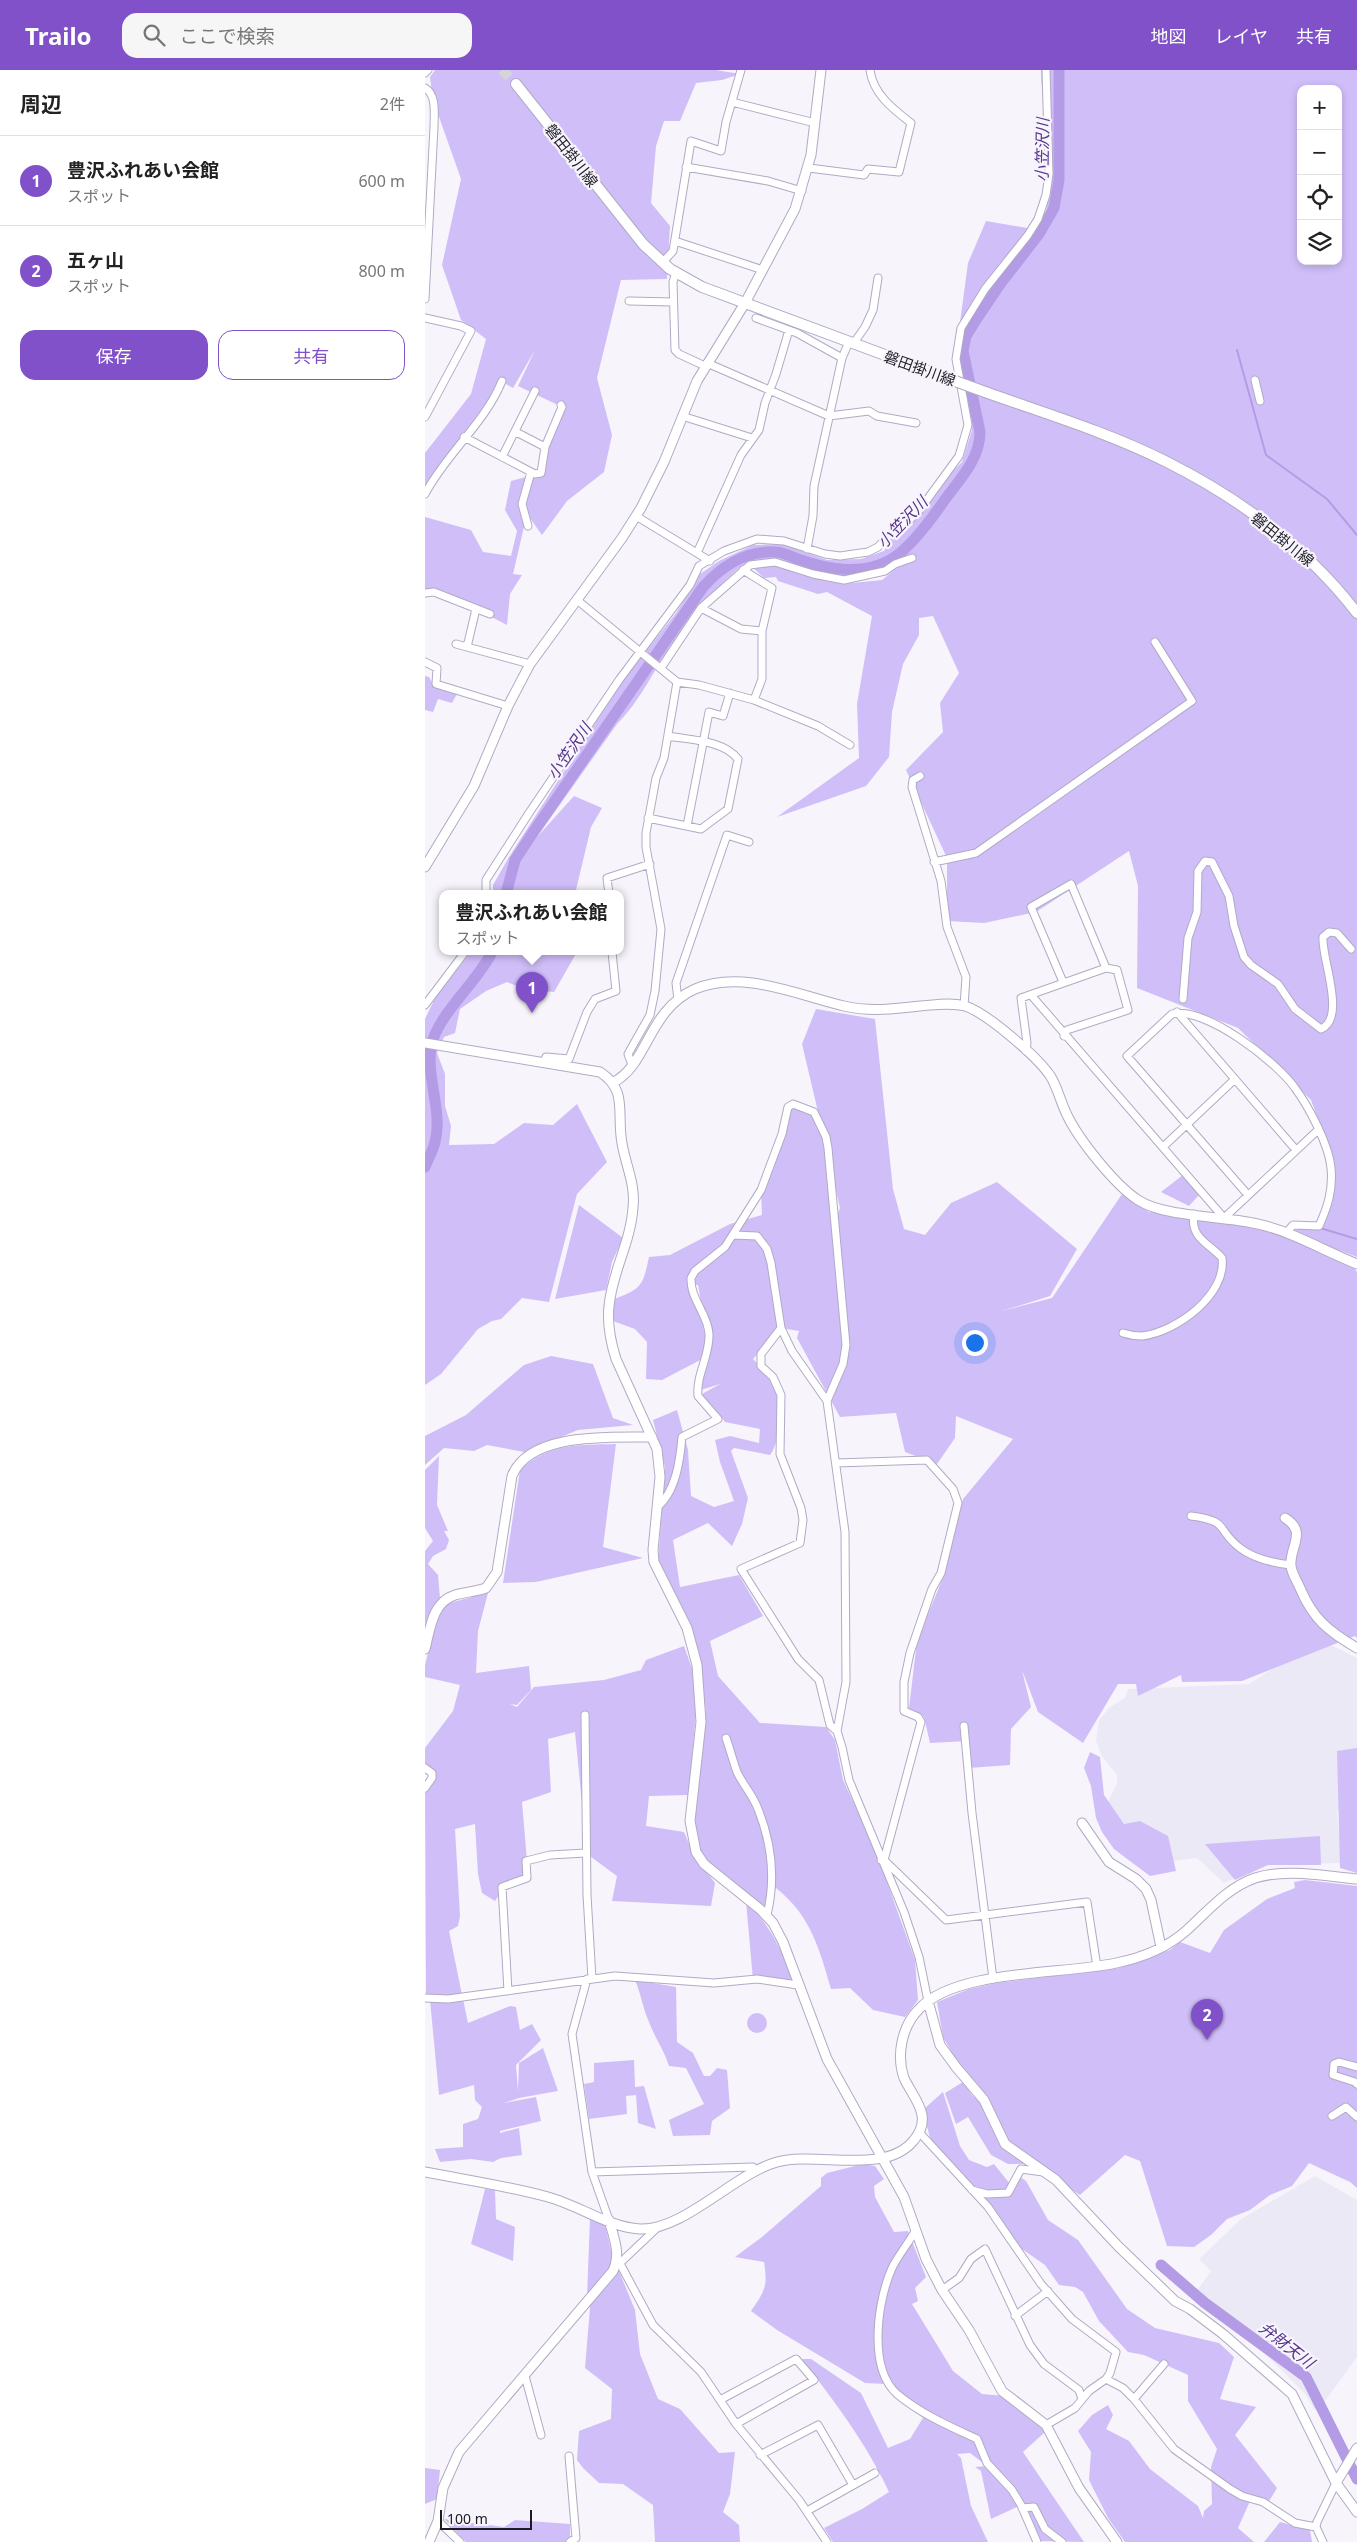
<!DOCTYPE html>
<html lang="ja">
<head>
<meta charset="utf-8">
<style>
	:root { --surface:#fff; --page:#f6f6f6; --text:#222; --muted:#767676; --line:#e0e0e0; --accent:#8151ca }
	body { margin:0; font-family:"Noto Sans","Noto Sans JP",sans-serif; background:var(--page); color:var(--text) }
	.controls { position:absolute; right:15px; top:15px; display:grid; overflow:hidden; border-radius:10px; box-shadow:0 2px 8px #0003 }
	.controls button { width:45px; height:45px; display:grid; place-items:center; padding:0; border:0; border-bottom:1px solid var(--line); background:var(--surface); color:var(--text); font:25px sans-serif }
	.scale { position:absolute; left:15px; bottom:12px; width:92px; box-sizing:border-box; padding-left:5px; border:2px solid #1e1b25; border-top:0; font-size:14px; line-height:18px; white-space:nowrap; color:#1e1b25; -webkit-text-stroke:4px #f7f5fb; paint-order:stroke }
	.you { position:absolute; left:549px; top:1272px; width:18px; height:18px; margin:-12px; border:4px solid #fff; border-radius:50%; background:#1a73e8; box-shadow:0 0 0 8px #1a73e833 }
	.badge { display:grid; place-items:center; width:32px; height:32px; border-radius:50%; background:var(--accent); color:#fff; font-size:16px; font-weight:700 }
	.pin { position:absolute; translate:-50% -41px; filter:drop-shadow(0 1px 2px #0008) }
	.pin::after { content:''; position:absolute; top:26px; width:18px; height:15px; background:inherit; clip-path:polygon(0 0,100% 0,50% 100%) }
	.popup { position:absolute; left:14px; top:820px; width:185px; height:65px; box-sizing:border-box; display:grid; place-content:center; border-radius:10px; background:var(--surface); filter:drop-shadow(0 1px 4px #0005); font-size:16px; white-space:nowrap; color:var(--muted) }
	.popup b { font-size:19px; color:var(--text) }
	.popup::after { content:''; position:absolute; left:50%; top:100%; margin-left:-10px; border:10px solid transparent; border-top-color:var(--surface) }
	.list { margin:0; padding:0; list-style:none }
	h2 { display:flex; justify-content:space-between; align-items:center; height:65px; margin:0; padding:0 20px; font-size:21px }
	h2 small { font-size:16px; font-weight:400; color:var(--muted) }
	.list li { display:grid; grid-template-columns:32px 1fr auto; gap:15px; align-items:center; box-sizing:border-box; height:90px; padding:0 20px; border-top:1px solid var(--line) }
	.list b { display:block; font-size:19px; white-space:nowrap }
	.list p { margin:0; font-size:16px; white-space:nowrap; color:var(--muted) }
	.list em { font-size:16px; font-style:normal; color:var(--muted) }
	.actions { display:flex; gap:10px; padding:15px 20px }
	.actions a { flex:1; padding:11px 0; border:1px solid var(--accent); border-radius:15px; text-align:center; font-size:18px; color:var(--accent) }
	.actions .main { background:var(--accent); color:#fff }
	.icon { flex:none; width:28px; height:28px; fill:none; stroke:currentColor; stroke-width:2; stroke-linecap:round; stroke-linejoin:round }
	.map { position:relative; flex:none; width:932px; height:2472px; overflow:hidden }
	header { display:flex; align-items:center; gap:30px; box-sizing:border-box; height:70px; padding:0 25px; background:var(--accent); color:#fff }
	header strong { font-size:24px }
	nav { display:flex; gap:28px; margin-inline-start:auto; font-size:18px }
	.search { width:350px; height:45px; background:var(--page); display:flex; align-items:center; gap:12px; box-sizing:border-box; padding:0 18px; border-radius:15px; color:var(--muted); font-size:19px }
	main { display:flex }
	aside { flex:1; background:var(--surface) }
	.map>svg:first-child { display:block }
	.built { fill:#ece9f7 }
	.green { fill:#d0bef9; fill-rule:evenodd }
	.lines { fill:none; stroke-linecap:round; stroke-linejoin:round }
	.stream { stroke:#b39ce5; stroke-width:2 }
	.river { stroke:#b39ce5; stroke-width:11 }
	.secondary-tunnel { stroke:#d6d4db; stroke-width:10; stroke-dasharray:10 5; stroke-linecap:butt }
	.minor-casing { stroke:#b1aac4; stroke-width:9 }
	.tertiary-casing { stroke:#b1aac4; stroke-width:11 }
	.secondary-casing { stroke:#b1aac4; stroke-width:12 }
	.minor { stroke:#fff; stroke-width:7 }
	.tertiary { stroke:#fff; stroke-width:9 }
	.secondary { stroke:#fff; stroke-width:10 }
	.secondary-bridge-casing { stroke:#b1aac4; stroke-width:12; stroke-linecap:butt }
	.secondary-bridge { stroke:#fff; stroke-width:10 }
	.labels { text-anchor:middle; dominant-baseline:central; stroke-width:4.5; stroke-linejoin:round; paint-order:stroke }
	.street-label { font-size:15px; fill:#1e1b25; stroke:#f7f5fb }
	.water-label { font-size:16px; font-style:italic; fill:#57358b; stroke:#f7f5fb }
</style>
</head>
<body>
<header>
<strong>Trailo</strong>
<div class="search"><svg class="icon" aria-label="search" viewBox="0 0 24 24"><circle cx="10" cy="10" r="6"/><path d="M15 15l6 6"/></svg>ここで検索</div>
<nav><a>地図</a><a>レイヤ</a><a>共有</a></nav>
</header>
<main>
<aside>
<h2>周辺<small>2件</small></h2>
<ul class="list">
<li><span class="badge">1</span><div><b>豊沢ふれあい会館</b><p>スポット</p></div><em>600 m</em></li>
<li><span class="badge">2</span><div><b>五ヶ山</b><p>スポット</p></div><em>800 m</em></li>
</ul>
<div class="actions"><a class="main">保存</a><a>共有</a></div>
</aside>
<div class="map">
<svg width="932" height="2472" viewBox="0 0 932 2472">
	<rect width="100%" height="100%" fill="#f7f5fb"/>
	<path class="built" d="M894,1569L932,1588V1738L912,1741L916,1793L838,1795L799,1813L772,1788L742,1792L684,1759L681,1736L692,1713V1705L676,1685L671,1670L674,1650L685,1637L700,1628L703,1619L824,1614Z
		M890,2106L932,2130V2287L898,2334L890,2340L880,2324L821,2264L766,2229L786,2201L774,2189L816,2149Z"/>
	<path class="green" d="M10,0H291L315,4L297,10L271,13L255,51H239L231,76L226,133L245,156L242,209L196,210L172,308L187,365L179,402L142,431L117,465L102,444L88,504L97,505L85,524L82,555L55,541L0,523V447L46,460L58,482L86,486L92,461L80,440L86,411L116,403L137,337L93,316L110,280L88,318L77,312L0,417V383L46,324L61,269L36,250L17,195L36,109L8,30L5,7Z
		M616,0H932V1187L866,1162L879,1157L896,1159L908,1131L910,1096L886,1030L813,958L712,918L713,816L704,781L611,842L559,853L522,851V788L481,700L518,662L515,633L534,603L508,546L494,548V565L478,594L467,642L464,687L441,716L352,747L434,688L432,634L447,546L402,522L393,524L353,511L351,507L339,508L322,492C293,514 268,544 247,574C228,601 216,630 192,654L112,767L149,726L177,738L166,757L150,824H68V815L84,787L176,644L198,610L251,543L275,504L294,491L328,475L358,474L402,490L436,489L459,481L473,458L488,447L510,419L537,392L547,360L536,294L553,322L548,308L531,282L543,193L561,151L602,158L621,153C623,117 622,82 619,47C619,31 616,16 616,0ZM876,19H913V191H876ZM485,487L457,510L417,514Z
		M0,606L4,607L8,614L32,624L27,633L13,629L8,642L0,640Z
		M46,882H152L129,922L100,919L82,912L61,921L35,939L30,963L19,967L12,983L20,1004V1036L26,1056L24,1075L69,1074L99,1053L128,1055L152,1034L182,1092L152,1124L124,1232L97,1228L76,1249L67,1251L53,1259L16,1304L0,1315V949L11,926Z
		M391,939L450,949L468,1119L479,1159L500,1165L526,1133L572,1112L652,1179L625,1226L577,1241L627,1228L697,1124L724,1142L805,1151L838,1159L927,1195L932,1202V1568L930,1566L817,1611L757,1612L756,1605L713,1626L711,1614H693L658,1673L613,1642L597,1600L606,1637L586,1659L585,1695L544,1698L543,1671L505,1673L499,1647L484,1638L492,1571L519,1505L538,1429L588,1369L531,1346L530,1368L512,1394L480,1382L471,1343L415,1347L372,1268L374,1261L356,1258L328,1289C336,1298 349,1309 352,1321C356,1336 355,1374 345,1385L309,1378L306,1381L323,1428L317,1454L307,1476L283,1453L248,1470L255,1517L314,1505L338,1546L285,1571L293,1606L335,1653L401,1657L410,1670L418,1710L450,1779L490,1890L493,1930L480,1947L448,1940L425,1918L406,1919C394,1878 386,1846 351,1818L342,1840L281,1790L272,1774L270,1752L281,1640L270,1568L233,1493L240,1397L228,1350L252,1340L263,1380L266,1426L289,1437L309,1431L295,1392L290,1370L305,1366L334,1373L335,1359L300,1352L277,1324L295,1314L276,1320L279,1288L237,1310L221,1309L222,1272L210,1259L188,1251L189,1229C217,1219 218,1215 224,1187L245,1185L305,1154L337,1145L336,1120L363,1037L389,1042L398,1063L377,974ZM406,1098L415,1138L411,1149ZM266,1215H273L282,1266H281Z
		M758,1105L775,1124L764,1136L736,1122Z
		M154,1135L198,1168L187,1192L181,1220L130,1229Z
		M126,1286L168,1294L188,1348L208,1355L153,1360L99,1382L62,1375L49,1381L19,1378L0,1395V1366L41,1345L99,1295Z
		M191,1374L178,1477L218,1488L111,1512L78,1513L95,1400C123,1373 154,1375 191,1374Z
		M14,1386L12,1435L23,1461H19L24,1470L21,1479L8,1486L3,1494L13,1505L15,1528L8,1537L0,1559V1481L8,1471L0,1458V1400Z
		M63,1523L53,1561L51,1603L104,1596L106,1620L92,1635L85,1634L92,1637L109,1617L179,1610L216,1600L221,1590L259,1576L269,1604L271,1641L264,1725L224,1726L221,1756L259,1762L268,1783L290,1813L286,1836L187,1831L192,1806L162,1784L150,1662L123,1669L126,1722L97,1732L102,1791L99,1809L81,1815L70,1831L57,1823L53,1804L50,1754L30,1759L35,1846L33,1856L24,1861L37,1925H1L0,1718L7,1708L0,1693V1678L28,1641L35,1615L0,1607V1595L14,1540L20,1534Z
		M932,1678V1803L915,1798L912,1681Z
		M665,1682L675,1687L679,1725L699,1754L715,1751L743,1766L751,1801L725,1806L689,1779L677,1762L671,1748L666,1716L659,1698Z
		M895,1766L896,1795H843L810,1810L780,1774Z
		M880,1810L932,1816V2118L925,2112L884,2093L867,2116L845,2125L825,2140L802,2149L786,2165L769,2177L742,2176L715,2091L700,2085L655,2125L606,2094H583L566,2085L543,2047L531,2054L520,2023L538,2012L549,2028L542,2009L518,1967L512,1932L544,1919L572,1913L694,1898L745,1880L755,1872L785,1883L799,1860L842,1829L870,1818L869,1812Z
		M321,1831C348,1859 356,1880 370,1914L328,1910Z
		M210,1910L251,1917L252,1972L268,1983L279,2006H285L292,1998L302,2000L305,2038L287,2051L285,2065L248,2066L244,2050L279,2034L261,1998L244,1996C239,1980 230,1968 224,1952C218,1939 216,1924 210,1910Z
		M38,1929L43,1953L85,1936L91,1937L95,1960L107,1954L116,1970L91,1995L93,2021L94,1993L118,1978L133,2021L94,2028L79,2033L111,2027L116,2051L75,2061V2063L94,2058L97,2085L76,2088L68,2092L46,2089L15,2092L10,2079L38,2077V2054L53,2049L57,2037L50,2030L49,2015L14,2025L5,1930Z
		M322 1953a10 10 0 1 1 20 0a10 10 0 1 1-20 0Z
		M209,1990L210,2017L219,2016L231,2059L213,2053L211,2025L201,2026L202,2044L164,2049L159,2014L169,2012V1993Z
		M518,2022L535,2076L544,2090L562,2097L569,2094L585,2114L595,2107L601,2111L623,2150L653,2170L702,2239L730,2258L794,2273L809,2287L795,2329L831,2337L810,2365L852,2418L844,2431H825L813,2458L829,2472H700L683,2448L664,2410L666,2382L653,2361L667,2345L683,2335L688,2345L681,2359L704,2371L725,2399L773,2436L778,2448L779,2441L787,2434L786,2397L792,2379L763,2331V2305L719,2285L703,2282L674,2251L658,2222L650,2217L634,2215L620,2195L594,2177L551,2118L506,2071L501,2053L500,2038Z
		M438,2094L450,2096L459,2109L449,2116L450,2127L469,2162L483,2161L501,2207L490,2218L493,2231L487,2234L528,2301L557,2324L580,2326L610,2348L620,2362L598,2382L659,2472L615,2471C605,2446 598,2424 576,2407L596,2435L566,2449L556,2401L550,2397L562,2396L545,2383L532,2384L536,2388L546,2436L563,2472H408L399,2458L437,2439L464,2422C442,2374 409,2331 377,2289H386L436,2323L463,2378L485,2369L498,2348L467,2325L461,2314L440,2313L352,2260L326,2241C340,2221 343,2216 339,2192L310,2187L337,2167L396,2116V2108L402,2103Z
		M60,2119L70,2120L71,2149L90,2157L88,2191L46,2174Z
		M165,2148L180,2155L187,2184L210,2240L215,2284L233,2329L255,2339L294,2383L310,2382L305,2424L298,2442L314,2455L315,2472H230L228,2435L198,2414L174,2413L158,2398L152,2390L154,2361L186,2349L187,2319L160,2298L165,2238L162,2227Z
		M0,2398L15,2400L12,2429L0,2434Z
		M19,2449L79,2457L90,2450L145,2454V2472H41Z
		M855,2452L885,2460L887,2472H839Z"/>
	<g class="lines">
		<path class="stream" d="M812,280L841,385L902,429L932,465
			M895,1158L932,1169"/>
		<path class="river" d="M81,824L90,790L107,764L278,517C297,496 320,480 351,482C359,482 368,488 376,490C403,500 439,505 465,490C485,479 508,447 521,428C536,408 555,388 555,362L538,281L541,266L549,253L576,213L614,164L629,138L634,110V0
			M0,1097C3,1089 8,1081 10,1072C18,1042 1,1008 6,977C11,946 52,913 67,882
			M736,2195L780,2233L881,2307L932,2409"/>
		<path class="secondary-tunnel" d="M77,0L91,14"/>
		<defs>
			<path id="minor" d="M0,3L3,0
				M0,18C12,25 9,44 9,57L0,229
				M307,32L390,53
				M261,97L343,111L377,121
				M384,98L439,105L443,99L474,102L486,53C468,39 448,24 445,0
				M250,171L338,200
				M238,192L248,181L266,71L296,81L301,52L316,0
				M251,202L248,212L250,280L254,284L280,296
				M204,231L248,232
				M0,248L36,256L46,261L0,347
				M331,248L372,263L417,288
				M428,274L440,257L448,240L453,208
				M282,293L404,346L444,341L452,346L491,353
				M830,310L835,331
				M257,346L327,368
				M91,362L120,377
				M39,367L110,404L116,403L120,377L137,337L136,335
				M77,387L110,321
				M0,424C21,384 60,353 77,311
				M211,446L285,491
				M103,456L97,434L106,402
				M382,479L388,446L389,416L417,288L424,272
				M272,483L316,385L334,360L340,333L351,304L364,260
				M318,500L347,518L337,561V609L329,630
				M0,523L9,522L65,544
				M152,530L252,612L274,615L329,630L393,656L425,675
				M276,538L316,559L337,561
				M31,574L105,594
				M42,577L51,539
				M0,592L12,598L11,614L83,636
				M236,598L276,538L325,495L350,492L388,504L419,510L460,501L470,494L487,488
				M495,706L488,710L487,717L516,811L522,857L541,907L539,936
				M223,748L276,759L303,739L313,689C298,670 265,670 243,666
				M262,756L284,642L298,646L305,623
				M509,792L551,783L767,631L730,572
				M61,824V810L104,743L194,610L265,515L274,496L299,481L332,469L359,471L400,484L415,486L443,482L453,477L468,461L481,453L493,442L534,386L543,355L531,289L536,258L560,219L603,165L613,149L621,125L624,104L621,0
				M184,824L182,808L225,794
				M638,912L606,837L646,814L681,898
				M606,925L799,1148L893,1060
				M758,929L763,868L772,842L773,801L780,791L787,792L804,826L809,856L819,887L826,895L853,914L870,939L896,959C922,948 896,887 898,867L904,862L912,863L926,879
				M253,930L251,913L302,765L324,772
				M0,935L40,882
				M752,942L871,1080
				M601,981L602,973L596,928L681,898L692,900L703,940L642,960L639,966
				M119,993L121,987L144,989L162,942L170,929L191,921L187,882
				M207,995L203,984L225,945L230,921L236,859L221,777V763L231,708L239,688L252,612
				M738,1077L810,1009
				M823,1125L702,986L747,944C780,936 852,992 870,1018C884,1037 904,1075 906,1098C908,1120 903,1136 894,1156L868,1155L862,1162
				M309,1165L332,1166L342,1179L346,1193L356,1258L367,1281L402,1331L420,1462L421,1612L412,1661L417,1677L424,1710L479,1842L494,1887L503,1931
				M356,1258L336,1284V1296L348,1307L356,1325L355,1384L376,1438L378,1450L375,1473L316,1499L373,1589L394,1610L405,1655L412,1661
				M698,1263C704,1265 711,1266 717,1266C751,1262 802,1225 797,1188C784,1173 765,1169 769,1144
				M411,1393L502,1390L528,1419L533,1433L516,1503L507,1519L485,1583L479,1612V1641L493,1647L496,1652L459,1790
				M232,1437C251,1422 255,1390 257,1367L293,1349L273,1326C271,1304 285,1286 284,1264C283,1244 265,1229 266,1208L270,1201L300,1177L336,1120L357,1064L363,1037L368,1034L389,1042L401,1067L403,1078L421,1275L418,1294L402,1331
				M766,1446C806,1451 790,1459 815,1478C829,1489 849,1493 866,1495
				M160,1645L162,1825L167,1909
				M539,1656L547,1743L568,1909
				M301,1668C305,1679 308,1691 312,1702C318,1715 328,1725 333,1739C347,1774 351,1808 342,1845
				M0,1698L7,1703V1708L0,1718
				M456,1790H459L521,1850L662,1832L672,1897
				M162,1909L147,1964L167,2102L184,2150
				M83,1921L77,1817L102,1808L101,1791L125,1785L161,1783
				M0,1928L23,1929L190,1906L289,1913L332,1909L373,1915
				M932,1997L914,1992L909,1994L908,2005L930,2012L932,2014
				M907,2046L921,2037L932,2047
				M494,2062L563,2137L616,2214L647,2249L691,2282L685,2303L681,2309L664,2321L650,2338L621,2355
				M167,2102L328,2097L330,2102
				M547,2120L562,2124L583,2123L596,2099L618,2102
				M491,2160C484,2172 475,2183 468,2196C453,2227 442,2297 472,2324C496,2344 524,2356 552,2369L562,2393L587,2420L596,2435L612,2472
				M192,2188L228,2255L276,2302L311,2354L374,2430L402,2472
				M195,2193L233,2157
				M517,2220L534,2208L546,2189L560,2179L605,2275L619,2294L654,2320L657,2329
				M590,2246L623,2221
				M100,2306L116,2365
				M681,2309L698,2318L709,2329L749,2379L805,2419L817,2426L838,2432L870,2453L891,2457
				M709,2329L739,2294
				M295,2330L371,2289L389,2310L311,2354
				M335,2385L393,2355L428,2415
				M144,2386L151,2468L145,2472
				M597,2438L609,2437L620,2459L637,2472
				M382,2441L450,2403
				M13,2451L35,2472
				M898,2472L891,2457L892,2452L911,2413"/>
			<path id="tertiary" d="M0,797L49,716L83,636L105,594L197,468L216,438L239,392L272,311L320,233L370,139L386,85L396,0
				M0,973L175,1002C201,1019 193,1039 196,1066C198,1090 211,1112 208,1137C206,1172 187,1202 184,1236C182,1253 186,1273 191,1289L232,1379L235,1407L228,1480L229,1492L262,1558L272,1595L276,1652L265,1751L271,1782L279,1794L336,1840L348,1853L358,1872L402,1989L479,2127L501,2189L517,2220L544,2260L577,2321L621,2355L654,2418L692,2472
				M189,1012C223,994 223,940 270,919C317,899 372,925 419,936C444,942 470,939 495,936C510,935 525,932 540,936C562,943 614,988 626,1007C633,1019 636,1033 642,1045C654,1070 690,1115 713,1130C739,1147 796,1146 828,1153C865,1160 897,1180 932,1194
				M860,1448C883,1462 864,1477 866,1496C867,1504 872,1511 875,1518C888,1549 903,1561 932,1578
				M0,1579C5,1560 7,1532 30,1525C40,1522 50,1522 61,1518L72,1502L87,1406C105,1361 188,1368 227,1367
				M657,1753L684,1792L711,1809L721,1819L726,1830L736,1877
				M503,1931L515,1975L531,1997L559,2030L580,2074L631,2110L693,2176L750,2231L765,2239L798,2264L867,2324L911,2413L932,2442
				M0,2102C41,2110 83,2116 123,2127C153,2135 183,2157 215,2159C258,2161 309,2104 352,2092C392,2081 461,2106 489,2070C509,2046 488,2028 479,2008C471,1985 477,1956 494,1939C531,1899 637,1905 691,1893C716,1888 743,1877 762,1860C784,1840 802,1818 830,1808C862,1798 899,1806 932,1809
				M911,2413L932,2378
				M4,2472L13,2451L18,2418L34,2382L188,2201C196,2184 189,2168 184,2150"/>
			<path id="secondary" d="M91,14L218,174L245,199L277,217L530,311
				M563,323C622,344 684,363 740,391C814,428 882,478 932,543"/>
		</defs>
		<use href="#minor" class="minor-casing"/>
		<use href="#tertiary" class="tertiary-casing"/>
		<use href="#secondary" class="secondary-casing"/>
		<use href="#minor" class="minor"/>
		<use href="#tertiary" class="tertiary"/>
		<use href="#secondary" class="secondary"/>
		<defs>
			<path id="secondary-bridge" d="M530,311L563,323"/>
		</defs>
		<use href="#secondary-bridge" class="secondary-bridge-casing"/>
		<use href="#secondary-bridge" class="secondary-bridge"/>
	</g>
	<g class="labels">
		<g class="street-label">
			<text transform="translate(147 85) rotate(52)">磐田掛川線</text>
			<text transform="translate(495 298) rotate(20)">磐田掛川線</text>
			<text transform="translate(858 469) rotate(39)">磐田掛川線</text>
		</g>
		<g class="water-label">
			<text transform="translate(617 80) rotate(-89)">小笠沢川</text>
			<text transform="translate(477 452) rotate(-46)">小笠沢川</text>
			<text transform="translate(144 681) rotate(-55)">小笠沢川</text>
			<text transform="translate(862 2275) rotate(38)">弁財天川</text>
		</g>
	</g>
</svg>
<div class="controls">
<button>+</button>
<button>−</button>
<button><svg class="icon" aria-label="locate" viewBox="0 0 24 24"><circle cx="12" cy="12" r="6"/><path d="M12 2v4M12 18v4M2 12h4M18 12h4"/></svg></button>
<button><svg class="icon" aria-label="layers" viewBox="0 0 24 24"><path d="M12 4l9 5-9 5-9-5zM3 14l9 5 9-5"/></svg></button>
</div>
<div class="scale">100 m</div>
<div class="you"></div>
<div class="pin badge" style="left:107px;top:943px">1</div>
<div class="popup"><b>豊沢ふれあい会館</b>スポット</div>
<div class="pin badge" style="left:782px;top:1970px">2</div>
</div>
</main>
</body>
</html>
